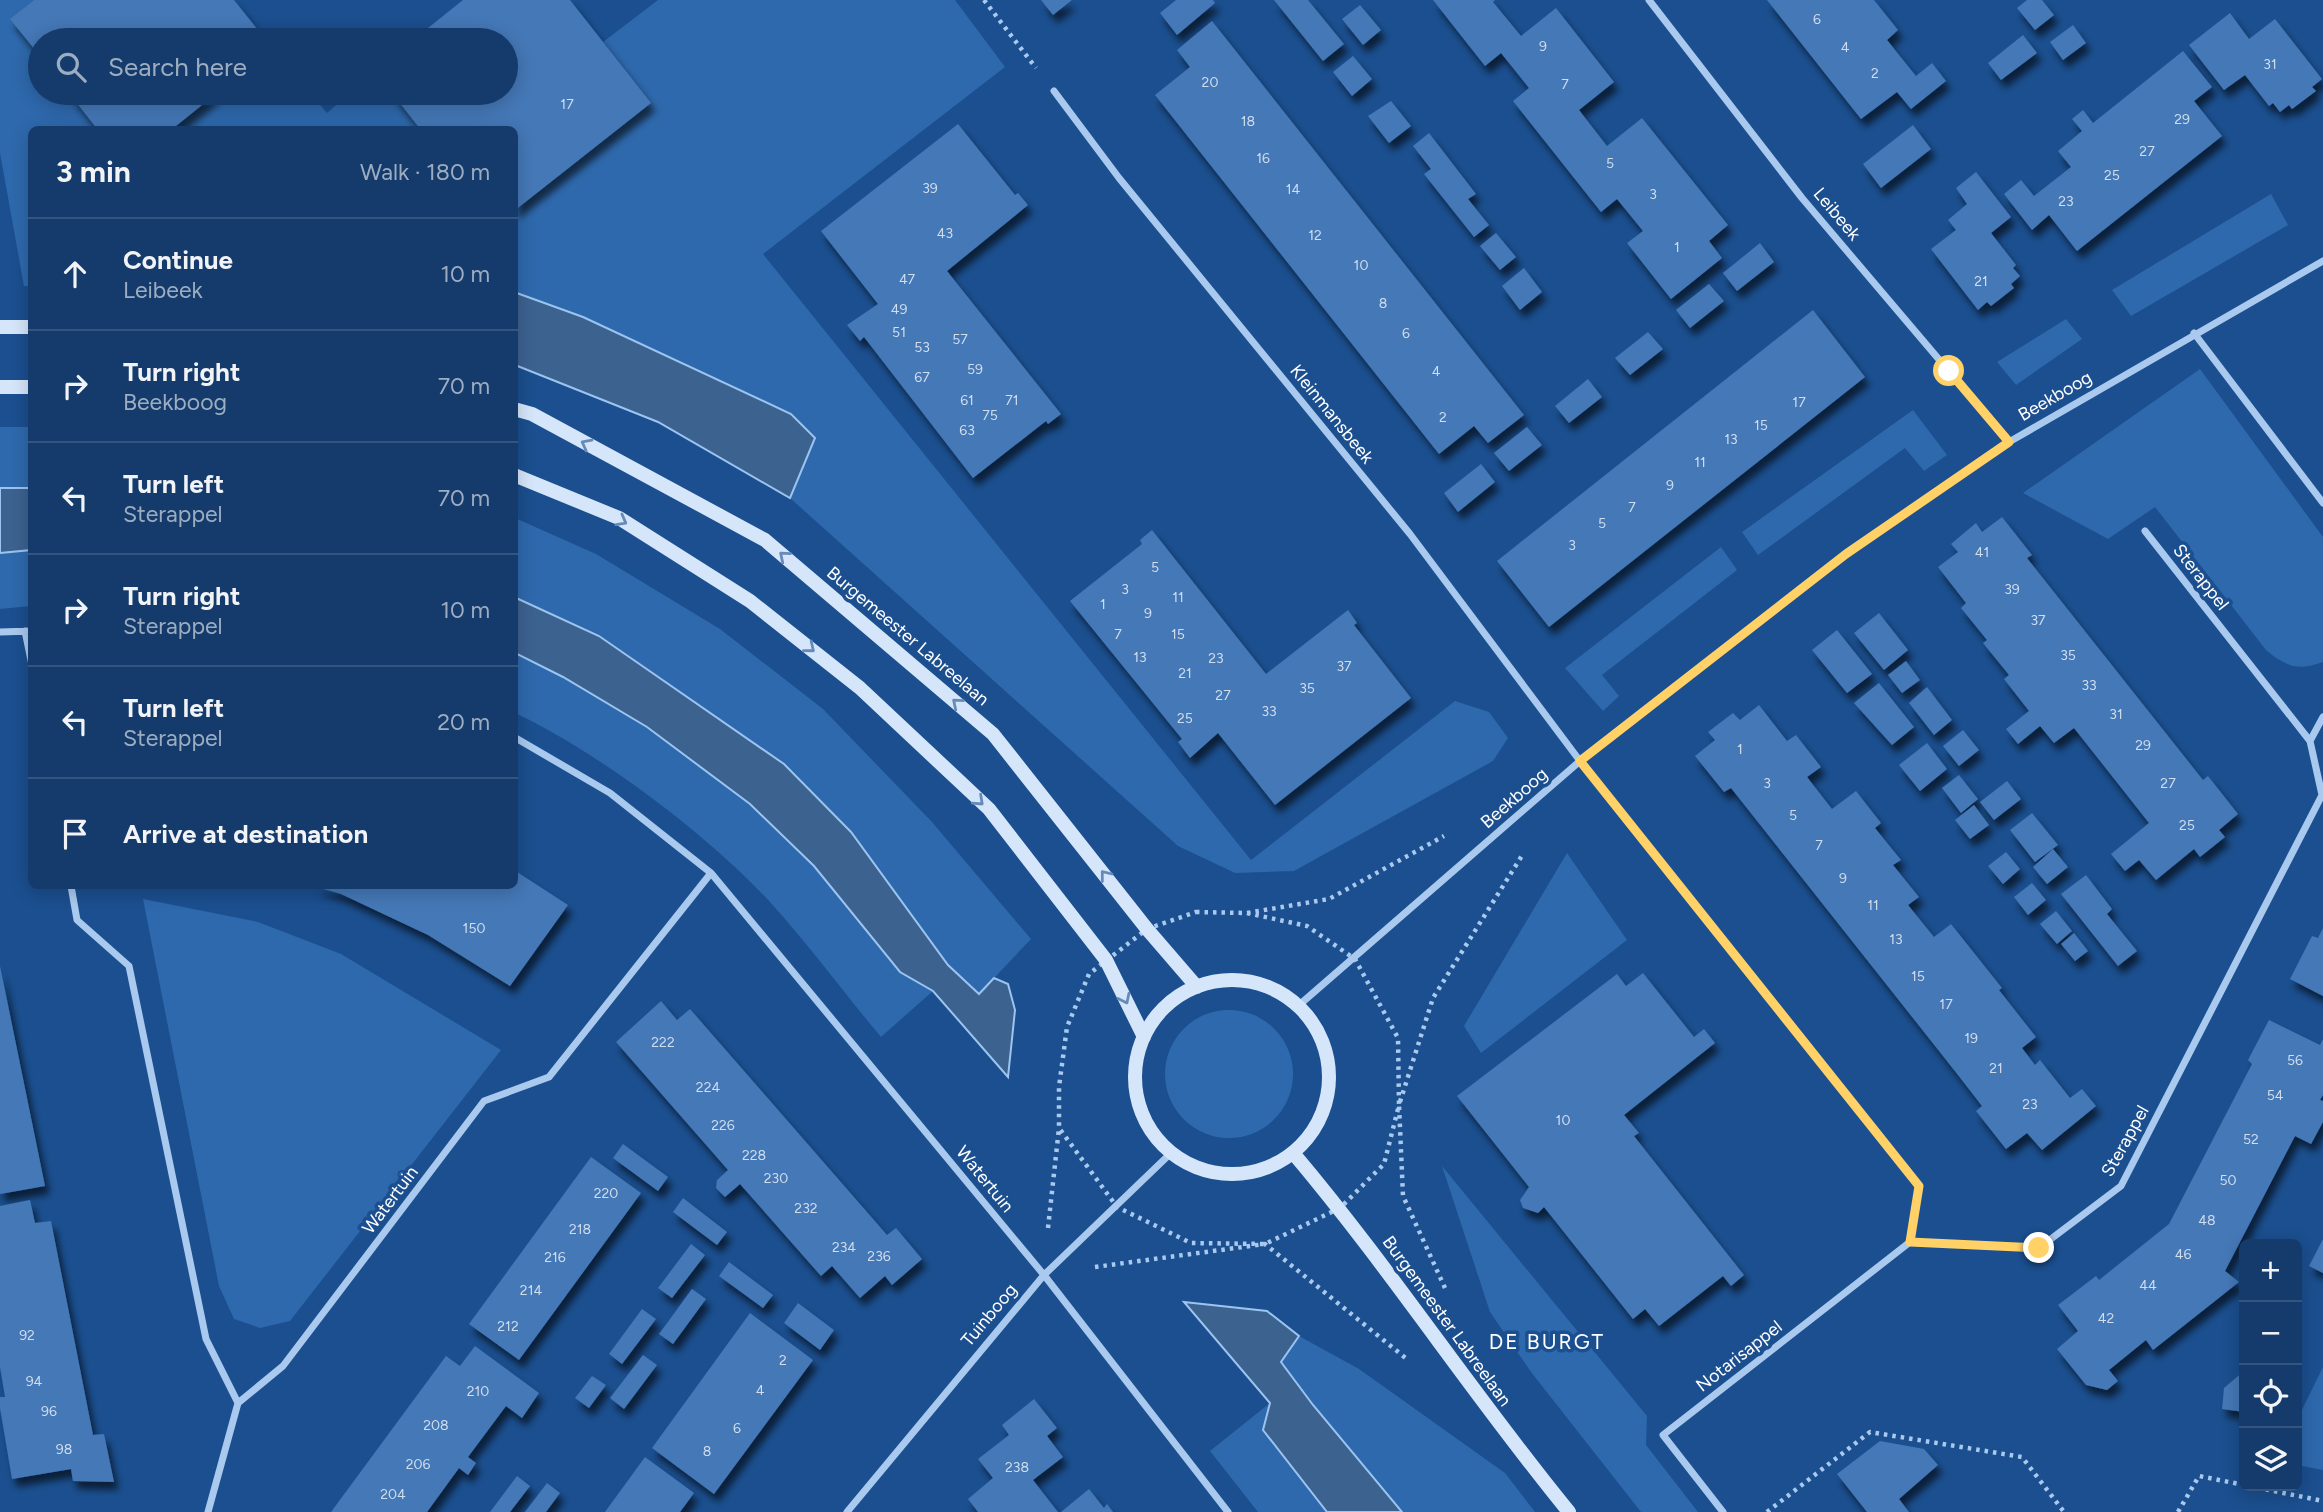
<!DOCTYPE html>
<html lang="en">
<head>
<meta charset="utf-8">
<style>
	:root { --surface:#143b6b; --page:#1d4271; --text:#f1f3f6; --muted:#9dadc1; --line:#33557e }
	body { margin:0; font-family:Figtree,sans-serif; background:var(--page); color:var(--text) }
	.controls { position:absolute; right:21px; bottom:21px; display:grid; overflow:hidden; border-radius:10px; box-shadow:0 4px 18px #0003 }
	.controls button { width:63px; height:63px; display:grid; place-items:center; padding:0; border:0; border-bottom:2px solid var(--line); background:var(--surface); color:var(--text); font:35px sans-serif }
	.stop { position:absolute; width:21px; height:21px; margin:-16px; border:5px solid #ffd166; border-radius:50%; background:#fff }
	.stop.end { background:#ffd166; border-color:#fff; box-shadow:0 2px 7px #0008 }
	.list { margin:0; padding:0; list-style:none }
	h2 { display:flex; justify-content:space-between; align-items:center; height:91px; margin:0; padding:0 28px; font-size:30px }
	h2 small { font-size:23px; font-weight:400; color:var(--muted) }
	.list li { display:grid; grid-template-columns:46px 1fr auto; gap:21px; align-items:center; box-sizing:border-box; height:112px; padding:0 28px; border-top:2px solid var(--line) }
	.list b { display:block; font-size:26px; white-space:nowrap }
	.list p { margin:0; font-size:23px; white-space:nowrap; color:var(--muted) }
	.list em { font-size:23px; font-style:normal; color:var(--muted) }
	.icon { flex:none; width:38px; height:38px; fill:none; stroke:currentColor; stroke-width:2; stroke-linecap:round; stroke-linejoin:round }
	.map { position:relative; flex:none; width:2323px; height:1512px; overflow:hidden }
	.search { position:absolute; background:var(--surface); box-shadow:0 4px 18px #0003; left:28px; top:28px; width:490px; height:77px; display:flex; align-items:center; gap:18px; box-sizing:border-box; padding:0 24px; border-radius:38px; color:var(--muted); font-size:26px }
	.panel { position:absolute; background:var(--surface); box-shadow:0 4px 18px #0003; left:28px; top:126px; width:490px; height:763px; border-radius:10px }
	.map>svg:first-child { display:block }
	.green { fill:#2e69ad }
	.water { fill:#3c6290; stroke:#9cc4f0; stroke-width:2 }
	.building { fill:#4478b7; filter:url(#shadow) }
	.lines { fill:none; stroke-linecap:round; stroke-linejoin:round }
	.path { stroke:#a9c9ee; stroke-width:4.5; stroke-dasharray:3.5 5; stroke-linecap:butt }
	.street { stroke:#a9c9ee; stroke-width:7 }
	.secondary { stroke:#d6e6fa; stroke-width:14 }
	.oneway { stroke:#668bba }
	.route { stroke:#ffd166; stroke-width:9 }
	.labels { text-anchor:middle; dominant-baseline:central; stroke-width:7; stroke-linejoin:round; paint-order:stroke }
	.number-label { font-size:14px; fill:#d0dded }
	.street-label { font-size:18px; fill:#fff; stroke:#1b4f8f }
	.quarter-label { font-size:21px; letter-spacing:2px; fill:#fff; stroke:#1b4f8f }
</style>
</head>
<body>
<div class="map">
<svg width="2323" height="1512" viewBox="0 0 2323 1512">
	<defs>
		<filter id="shadow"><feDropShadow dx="4.5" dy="8" stdDeviation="3.5" flood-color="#0009"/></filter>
	</defs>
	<rect width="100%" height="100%" fill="#1b4f8f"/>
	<path class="green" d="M0,0H34L11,19L40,56V93H69L98,129L32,130L31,286H24L0,153Z
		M658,0H955L1005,67L763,254L1251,860L1455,701L1489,712L1508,738L1493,761L1294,871L1235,873L1178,846L790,498L815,439L583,317L515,292L514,211L651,103L603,42Z
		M217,93H310L327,113L350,93H392L421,129L171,130Z
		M2271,194L2288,225L2131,316L2112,290Z
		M2066,319L2082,339L2016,385L1997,362Z
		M2200,369L2323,537V662C2299,671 2286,667 2266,650L2155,507L2108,539L2023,493Z
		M1913,410L1947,455L1924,471L1905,448L1758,555L1742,532Z
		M0,427H31V488H0Z
		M515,518L596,554L720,629L823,709L932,822L1031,939L979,994L599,636L515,597Z
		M1721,547L1737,570L1602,675L1619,696L1603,711L1565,668Z
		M31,550V606L0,609V553Z
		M515,653L563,677L647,727L750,804L814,866L900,972L933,991L881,1037C844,993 809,945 770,902C707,834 598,752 515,713Z
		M1567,853L1627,940L1481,1053L1464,1026Z
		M143,899L258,922L341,954L501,1050L290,1321L260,1328L234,1319L219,1286Z
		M1165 1074a64 64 0 1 1 128 0a64 64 0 1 1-128 0Z
		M1442,1166L1647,1416L1646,1445L1698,1512H1641L1531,1372L1490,1312Z
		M1299,1336L1359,1369L1505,1473L1535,1512H1402L1313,1405L1281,1361Z
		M2323,1367V1470L2297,1465V1420Z
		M1270,1403L1263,1431L1327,1512H1258L1210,1451Z"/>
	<path class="water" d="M514,292L583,317L791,414L815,438L790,498L658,422L515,365Z
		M0,488H31V550L0,553Z
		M514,597L599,636L784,764L851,832L948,965L979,994L994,978L1008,984L1015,1010L1008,1077L933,991L900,972L814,866L750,804L647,727L563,677L515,653Z
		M1184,1302L1267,1311L1299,1336L1281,1362L1313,1405L1402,1512H1327L1263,1430L1270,1403Z"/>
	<path class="building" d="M34,0H234L266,40H40V56L10,19Z
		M463,0H570L651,103L514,211V130H421L392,93H506V40H413Z
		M1041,0H1072L1053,15Z
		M1176,0H1213L1215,3L1177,35L1160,13Z
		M1274,0H1308L1344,44L1323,61Z
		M1433,0H1495L1493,2L1521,36L1556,8L1614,82L1579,110L1607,146L1642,118L1728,225L1709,241L1722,258L1671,299L1627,243L1643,231L1617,199L1601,212L1513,101L1529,88L1501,53L1485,66Z
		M1767,0H1874L1898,30L1887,40L1916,76L1932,63L1946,81L1911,109L1897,92L1861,119Z
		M2027,0H2042L2054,15L2035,30L2017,8Z
		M1360,5L1381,30L1363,45L1342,19Z
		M2230,13L2249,39L2275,19L2322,79L2312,87L2316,91L2292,109L2289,105L2280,112L2273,103L2269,106L2245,75L2224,90L2189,45Z
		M1212,21L1524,415L1488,443L1474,426L1439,454L1155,95L1190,67L1177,50Z
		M2073,25L2086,43L2063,60L2050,42Z
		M2023,35L2037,53L2001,80L1988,63Z
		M2183,51L2212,87L2194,101L2222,136L2077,251L2049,215L2032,230L2004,194L2021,180L2034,196L2071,167L2058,151L2082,131L2072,119L2083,110L2093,123Z
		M1353,56L1372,79L1352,96L1333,72Z
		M69,93H217L171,130H98Z
		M1391,101L1411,126L1389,143L1368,116Z
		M958,124L1015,195L1018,193L1028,205L947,271L1061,414L1048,424L1046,421L973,478L864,337L860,341L847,325L878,304L821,231Z
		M1913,125L1931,149L1881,188L1863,164Z
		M1429,133L1476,194L1468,199L1489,225L1474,237L1424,174L1431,169L1413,146Z
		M1976,172L2011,217L1991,233L2016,265L2013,268L2020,276L2011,284L2014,288L1991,306L1987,302L1978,310L1931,249L1956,230L1948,220L1967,204L1956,188Z
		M1496,233L1516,257L1500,270L1480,246Z
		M1760,243L1774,262L1737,291L1723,273Z
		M1524,268L1542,292L1520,310L1502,286Z
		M1709,284L1724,301L1690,328L1676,310Z
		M1813,310L1865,377L1549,627L1497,561Z
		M1648,332L1663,349L1630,375L1615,358Z
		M1588,379L1602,397L1569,423L1555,406Z
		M1527,427L1542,445L1509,471L1494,453Z
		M1481,464L1495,482L1458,512L1444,493Z
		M2002,517L2032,555L2027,558L2203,780L2208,776L2238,814L2219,830L2225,837L2200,857L2194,849L2156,880L2139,860L2125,871L2111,854L2149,823L2074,728L2054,743L2040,726L2018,744L2006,729L2029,711L2004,679L2009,675L1983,643L1987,640L1961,608L1966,603L1938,567L1958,552L1951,544L1976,523L1982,532Z
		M1152,530L1266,674L1348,610L1357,623L1354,625L1411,698L1275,805L1218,733L1190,758L1178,742L1182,739L1070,601L1142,544L1140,540Z
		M1879,613L1908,650L1884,670L1854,633Z
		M1837,630L1872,674L1847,693L1812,650Z
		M1906,661L1920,680L1902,693L1888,675Z
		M1879,683L1914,727L1892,745L1854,703Z
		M1927,687L1952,720L1934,735L1909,703Z
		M1759,705L1787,741L1796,735L1821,767L1807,777L1832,809L1856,791L1881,823L1875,828L1901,860L1893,865L1919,897L1908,905L1934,937L1951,924L2002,988L1999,990L2036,1037L2022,1048L2035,1065L2040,1060L2070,1098L2082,1089L2096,1106L2042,1150L2027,1133L2006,1149L1976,1111L1982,1106L1958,1075L1731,788L1724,792L1695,756L1715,740L1708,732L1733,713L1740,720Z
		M1963,730L1979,750L1959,766L1943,746Z
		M1927,743L1947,769L1920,791L1899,765Z
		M1959,775L1978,799L1961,813L1942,788Z
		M2007,781L2021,799L1994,820L1980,802Z
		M1974,805L1989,825L1970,839L1955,820Z
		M2032,813L2058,845L2035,862L2010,830Z
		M2053,849L2068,867L2047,884L2033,867Z
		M2006,852L2020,869L2003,884L1988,866Z
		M514,870L568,905L510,986L428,935L341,894L313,886H514Z
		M2086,875L2112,909L2107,914L2137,951L2118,966L2061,894Z
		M2032,883L2046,900L2028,915L2014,897Z
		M2056,911L2072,931L2057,944L2040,924Z
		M2323,928V996L2290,979L2312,936L2318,938Z
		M2074,933L2088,951L2075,961L2061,944Z
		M0,966L45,1186L0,1194Z
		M1643,973L1694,1037L1704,1029L1715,1043L1624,1115L1639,1133L1634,1136L1744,1275L1731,1286L1723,1276L1659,1326L1645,1309L1633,1319L1544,1207L1538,1213L1523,1208L1520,1200L1529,1187L1457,1096L1617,974L1626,986Z
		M661,1001L677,1020L690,1009L887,1235L896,1228L922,1259L892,1285L885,1276L860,1298L832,1266L821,1276L740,1184L725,1197L716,1188L717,1180L728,1170L616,1042Z
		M2269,1020L2320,1045L2323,1039V1095L2320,1100L2323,1101V1122L2311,1144L2295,1136L2225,1271L2239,1282L2153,1350L2146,1340L2109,1370L2118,1381L2107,1390L2086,1385L2057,1349L2078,1331L2058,1305L2096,1276L2099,1280L2169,1224L2252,1064L2248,1060Z
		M623,1144L668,1177L658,1191L613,1158Z
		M591,1157L641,1193L519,1360L469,1324Z
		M683,1198L727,1232L717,1245L673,1212Z
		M30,1200L35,1223L51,1221L93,1435L104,1434L114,1482L73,1481L71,1469L12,1479L0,1408V1397H5L0,1367V1206Z
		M2323,1239V1273L2309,1266Z
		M691,1244L705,1255L672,1298L658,1288Z
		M729,1262L773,1295L763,1308L719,1276Z
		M692,1289L706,1299L673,1344L659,1334Z
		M798,1303L834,1330L820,1350L784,1323Z
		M642,1309L656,1319L622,1364L609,1354Z
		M750,1313L813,1360L714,1494L652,1448Z
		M475,1346L539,1393L522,1418L506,1406L468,1457L476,1463L468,1475L459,1468L427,1512H331L446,1356L460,1366Z
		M643,1355L657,1365L624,1409L610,1398Z
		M2244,1371V1412L2222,1409L2224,1388Z
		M592,1376L606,1385L589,1408L575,1398Z
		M1034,1399L1057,1428L1047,1436L1063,1457L1033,1480L1058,1512H978L968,1499L993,1478L978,1459L1009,1435L1002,1425Z
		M1880,1441L1924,1449L1938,1465L1899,1499L1909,1512H1867L1837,1474Z
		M645,1457L694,1493L680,1512H605Z
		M517,1476L530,1486L510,1512H490Z
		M547,1483L560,1493L546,1512H525Z
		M1089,1489L1104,1508L1107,1504L1113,1512H1061Z"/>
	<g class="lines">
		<path class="path" d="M984,0L1036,68
			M1196,912L1247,913L1307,926L1355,959L1398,1038L1399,1105L1384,1164L1340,1208L1265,1244L1191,1243L1117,1207L1059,1128V1087L1067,1027L1089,974L1147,929Z
			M1247,913L1329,899L1444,836
			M1048,1228L1059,1128
			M1095,1267L1265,1244L1408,1360
			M1445,1288L1403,1196L1399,1105L1433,998L1523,854
			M2249,1486L2323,1501
			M1767,1512L1870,1432L2022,1457L2064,1512
			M2178,1512L2199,1476L2244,1485"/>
		<path class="street" d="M1649,0L1802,198L2009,442
			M1054,91L1119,178L1410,534L1580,761L1919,1186L1910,1242L2039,1248L2121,1186L2322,795L2310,741L2145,531
			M2194,333L2323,503
			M25,631L32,665
			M0,632L32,631
			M514,737L610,793L711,873L1044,1275L1228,1512
			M2310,741L2323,717
			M71,886L77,920L129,966L206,1339L238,1403
			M1298,1006L1580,761L1846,554L2009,442L2323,261
			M208,1512L238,1403L283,1366L484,1101L549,1077L711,873
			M847,1512L1044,1275L1171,1153
			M1723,1512L1663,1435L1910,1242"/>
		<path class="secondary" d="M0,327H32
			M0,387H32
			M514,409L532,414L765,540L993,734L1147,929L1197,987
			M514,475L619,518L750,601L860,688L989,809L1106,960L1144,1037
			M1135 1077a97 97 0 1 1 194 0a97 97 0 1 1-194 0Z
			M1294,1154C1391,1269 1473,1395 1569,1512"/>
	</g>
	<defs><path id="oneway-chevron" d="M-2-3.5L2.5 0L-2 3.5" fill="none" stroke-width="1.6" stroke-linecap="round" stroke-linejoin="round" transform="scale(1.75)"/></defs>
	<g class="oneway">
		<use href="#oneway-chevron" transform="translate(586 444) rotate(-152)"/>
		<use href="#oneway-chevron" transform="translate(622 521) rotate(29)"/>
		<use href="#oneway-chevron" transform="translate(784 556) rotate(-140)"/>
		<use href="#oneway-chevron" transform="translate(810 648) rotate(39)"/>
		<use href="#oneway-chevron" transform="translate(957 703) rotate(-140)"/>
		<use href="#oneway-chevron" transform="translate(979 801) rotate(43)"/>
		<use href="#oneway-chevron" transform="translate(1105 875) rotate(-128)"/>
		<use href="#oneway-chevron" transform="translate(1125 999) rotate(64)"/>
	</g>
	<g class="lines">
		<path class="route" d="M1949,371L2009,442L1846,554L1580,761L1919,1186L1910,1242L2039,1248"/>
	</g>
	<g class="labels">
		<g class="number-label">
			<text x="1817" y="19">6</text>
			<text x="1543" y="46">9</text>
			<text x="1845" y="47">4</text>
			<text x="2270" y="64">31</text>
			<text x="1875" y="73">2</text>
			<text x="1210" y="82">20</text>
			<text x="1565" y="84">7</text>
			<text x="567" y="104">17</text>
			<text x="2182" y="119">29</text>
			<text x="1248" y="121">18</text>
			<text x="2147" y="151">27</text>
			<text x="1263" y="158">16</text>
			<text x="1610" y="163">5</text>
			<text x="2112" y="175">25</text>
			<text x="930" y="188">39</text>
			<text x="1293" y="189">14</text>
			<text x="1653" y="194">3</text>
			<text x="2066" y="201">23</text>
			<text x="945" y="233">43</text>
			<text x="1315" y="235">12</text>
			<text x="1677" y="247">1</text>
			<text x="1361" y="265">10</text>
			<text x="907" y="279">47</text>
			<text x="1981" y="281">21</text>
			<text x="1383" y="303">8</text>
			<text x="899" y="309">49</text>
			<text x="899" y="332">51</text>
			<text x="1406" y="333">6</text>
			<text x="960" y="339">57</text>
			<text x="922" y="347">53</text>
			<text x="975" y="369">59</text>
			<text x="1436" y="371">4</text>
			<text x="922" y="377">67</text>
			<text x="967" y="400">61</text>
			<text x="1012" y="400">71</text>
			<text x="1799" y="402">17</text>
			<text x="990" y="415">75</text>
			<text x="1443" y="417">2</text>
			<text x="1761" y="425">15</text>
			<text x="967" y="430">63</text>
			<text x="1731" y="439">13</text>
			<text x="1700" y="462">11</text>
			<text x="1670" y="485">9</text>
			<text x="1632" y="507">7</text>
			<text x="1602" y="523">5</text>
			<text x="1572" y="545">3</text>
			<text x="1982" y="552">41</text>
			<text x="1155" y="567">5</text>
			<text x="1125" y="589">3</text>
			<text x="2012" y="589">39</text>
			<text x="1178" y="597">11</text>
			<text x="1103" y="604">1</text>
			<text x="1148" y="613">9</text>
			<text x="2038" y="620">37</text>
			<text x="1118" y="634">7</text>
			<text x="1178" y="634">15</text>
			<text x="2068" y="655">35</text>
			<text x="1140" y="657">13</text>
			<text x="1216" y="658">23</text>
			<text x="1344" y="666">37</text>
			<text x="1185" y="673">21</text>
			<text x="2089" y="685">33</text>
			<text x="1307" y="688">35</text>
			<text x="1223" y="695">27</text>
			<text x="1269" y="711">33</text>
			<text x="2116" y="714">31</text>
			<text x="1185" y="718">25</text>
			<text x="2143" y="745">29</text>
			<text x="1740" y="749">1</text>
			<text x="1767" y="783">3</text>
			<text x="2168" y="783">27</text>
			<text x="1793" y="815">5</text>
			<text x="2187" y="825">25</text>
			<text x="1819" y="845">7</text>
			<text x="1843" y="878">9</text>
			<text x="1873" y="905">11</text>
			<text x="474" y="928">150</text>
			<text x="1896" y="939">13</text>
			<text x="1918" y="976">15</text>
			<text x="1946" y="1004">17</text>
			<text x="1971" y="1038">19</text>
			<text x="663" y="1042">222</text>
			<text x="2295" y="1060">56</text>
			<text x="1996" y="1068">21</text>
			<text x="708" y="1087">224</text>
			<text x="2275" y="1095">54</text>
			<text x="2030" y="1104">23</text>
			<text x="1563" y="1120">10</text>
			<text x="723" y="1125">226</text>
			<text x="2251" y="1139">52</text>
			<text x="754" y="1155">228</text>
			<text x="776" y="1178">230</text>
			<text x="2228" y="1180">50</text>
			<text x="606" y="1193">220</text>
			<text x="806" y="1208">232</text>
			<text x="2207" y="1220">48</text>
			<text x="580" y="1229">218</text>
			<text x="844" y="1247">234</text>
			<text x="2183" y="1254">46</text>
			<text x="879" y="1256">236</text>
			<text x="555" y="1257">216</text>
			<text x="2148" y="1285">44</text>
			<text x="531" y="1290">214</text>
			<text x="2106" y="1318">42</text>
			<text x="508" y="1326">212</text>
			<text x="27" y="1335">92</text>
			<text x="783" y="1360">2</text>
			<text x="34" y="1381">94</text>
			<text x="760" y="1390">4</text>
			<text x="478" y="1391">210</text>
			<text x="49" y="1411">96</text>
			<text x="436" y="1425">208</text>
			<text x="737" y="1428">6</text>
			<text x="64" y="1449">98</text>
			<text x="707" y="1451">8</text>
			<text x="418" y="1464">206</text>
			<text x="1017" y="1467">238</text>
			<text x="393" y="1494">204</text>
		</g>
		<g class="street-label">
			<text transform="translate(1837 214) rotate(50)">Leibeek</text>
			<text transform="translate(2055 396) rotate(-30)">Beekboog</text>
			<text transform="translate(1332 414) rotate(51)">Kleinmansbeek</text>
			<text transform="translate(2201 577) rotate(52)">Sterappel</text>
			<text transform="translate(908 636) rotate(40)">Burgemeester Labreelaan</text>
			<text transform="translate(1514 798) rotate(-41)">Beekboog</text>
			<text transform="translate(2125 1141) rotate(-61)">Sterappel</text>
			<text transform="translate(985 1179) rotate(51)">Watertuin</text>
			<text transform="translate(390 1200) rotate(-53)">Watertuin</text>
			<text transform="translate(989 1315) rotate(-50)">Tuinboog</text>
			<text transform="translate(1447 1321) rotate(54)">Burgemeester Labreelaan</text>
			<text transform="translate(1739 1356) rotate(-38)">Notarisappel</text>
		</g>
		<g class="quarter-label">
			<text x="1547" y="1341">DE BURGT</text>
		</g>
	</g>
</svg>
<div class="controls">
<button>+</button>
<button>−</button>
<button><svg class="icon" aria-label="locate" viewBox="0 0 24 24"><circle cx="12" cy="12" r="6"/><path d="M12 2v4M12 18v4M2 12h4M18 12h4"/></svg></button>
<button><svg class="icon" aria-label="layers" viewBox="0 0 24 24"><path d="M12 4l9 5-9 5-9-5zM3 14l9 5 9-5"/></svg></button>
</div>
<div class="stop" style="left:1949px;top:371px"></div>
<div class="stop end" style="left:2039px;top:1248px"></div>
<div class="search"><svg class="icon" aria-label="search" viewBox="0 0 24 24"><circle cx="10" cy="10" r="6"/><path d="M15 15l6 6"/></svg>Search here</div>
<section class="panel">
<h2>3 min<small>Walk · 180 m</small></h2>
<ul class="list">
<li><svg class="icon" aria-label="ahead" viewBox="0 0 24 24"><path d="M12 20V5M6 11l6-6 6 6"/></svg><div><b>Continue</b><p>Leibeek</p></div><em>10 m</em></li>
<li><svg class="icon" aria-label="right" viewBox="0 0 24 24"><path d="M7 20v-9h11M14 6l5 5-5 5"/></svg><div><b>Turn right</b><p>Beekboog</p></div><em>70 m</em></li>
<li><svg class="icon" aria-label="left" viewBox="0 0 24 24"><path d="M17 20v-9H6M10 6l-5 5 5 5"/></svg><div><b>Turn left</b><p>Sterappel</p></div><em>70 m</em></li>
<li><svg class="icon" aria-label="right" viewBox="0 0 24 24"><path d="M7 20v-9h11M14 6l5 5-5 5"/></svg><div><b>Turn right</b><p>Sterappel</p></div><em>10 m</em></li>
<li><svg class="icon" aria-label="left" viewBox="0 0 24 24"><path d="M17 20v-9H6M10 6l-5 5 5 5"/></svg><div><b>Turn left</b><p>Sterappel</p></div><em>20 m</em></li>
<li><svg class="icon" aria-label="arrive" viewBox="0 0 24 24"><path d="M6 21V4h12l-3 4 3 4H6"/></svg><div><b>Arrive at destination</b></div></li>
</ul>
</section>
</div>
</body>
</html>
